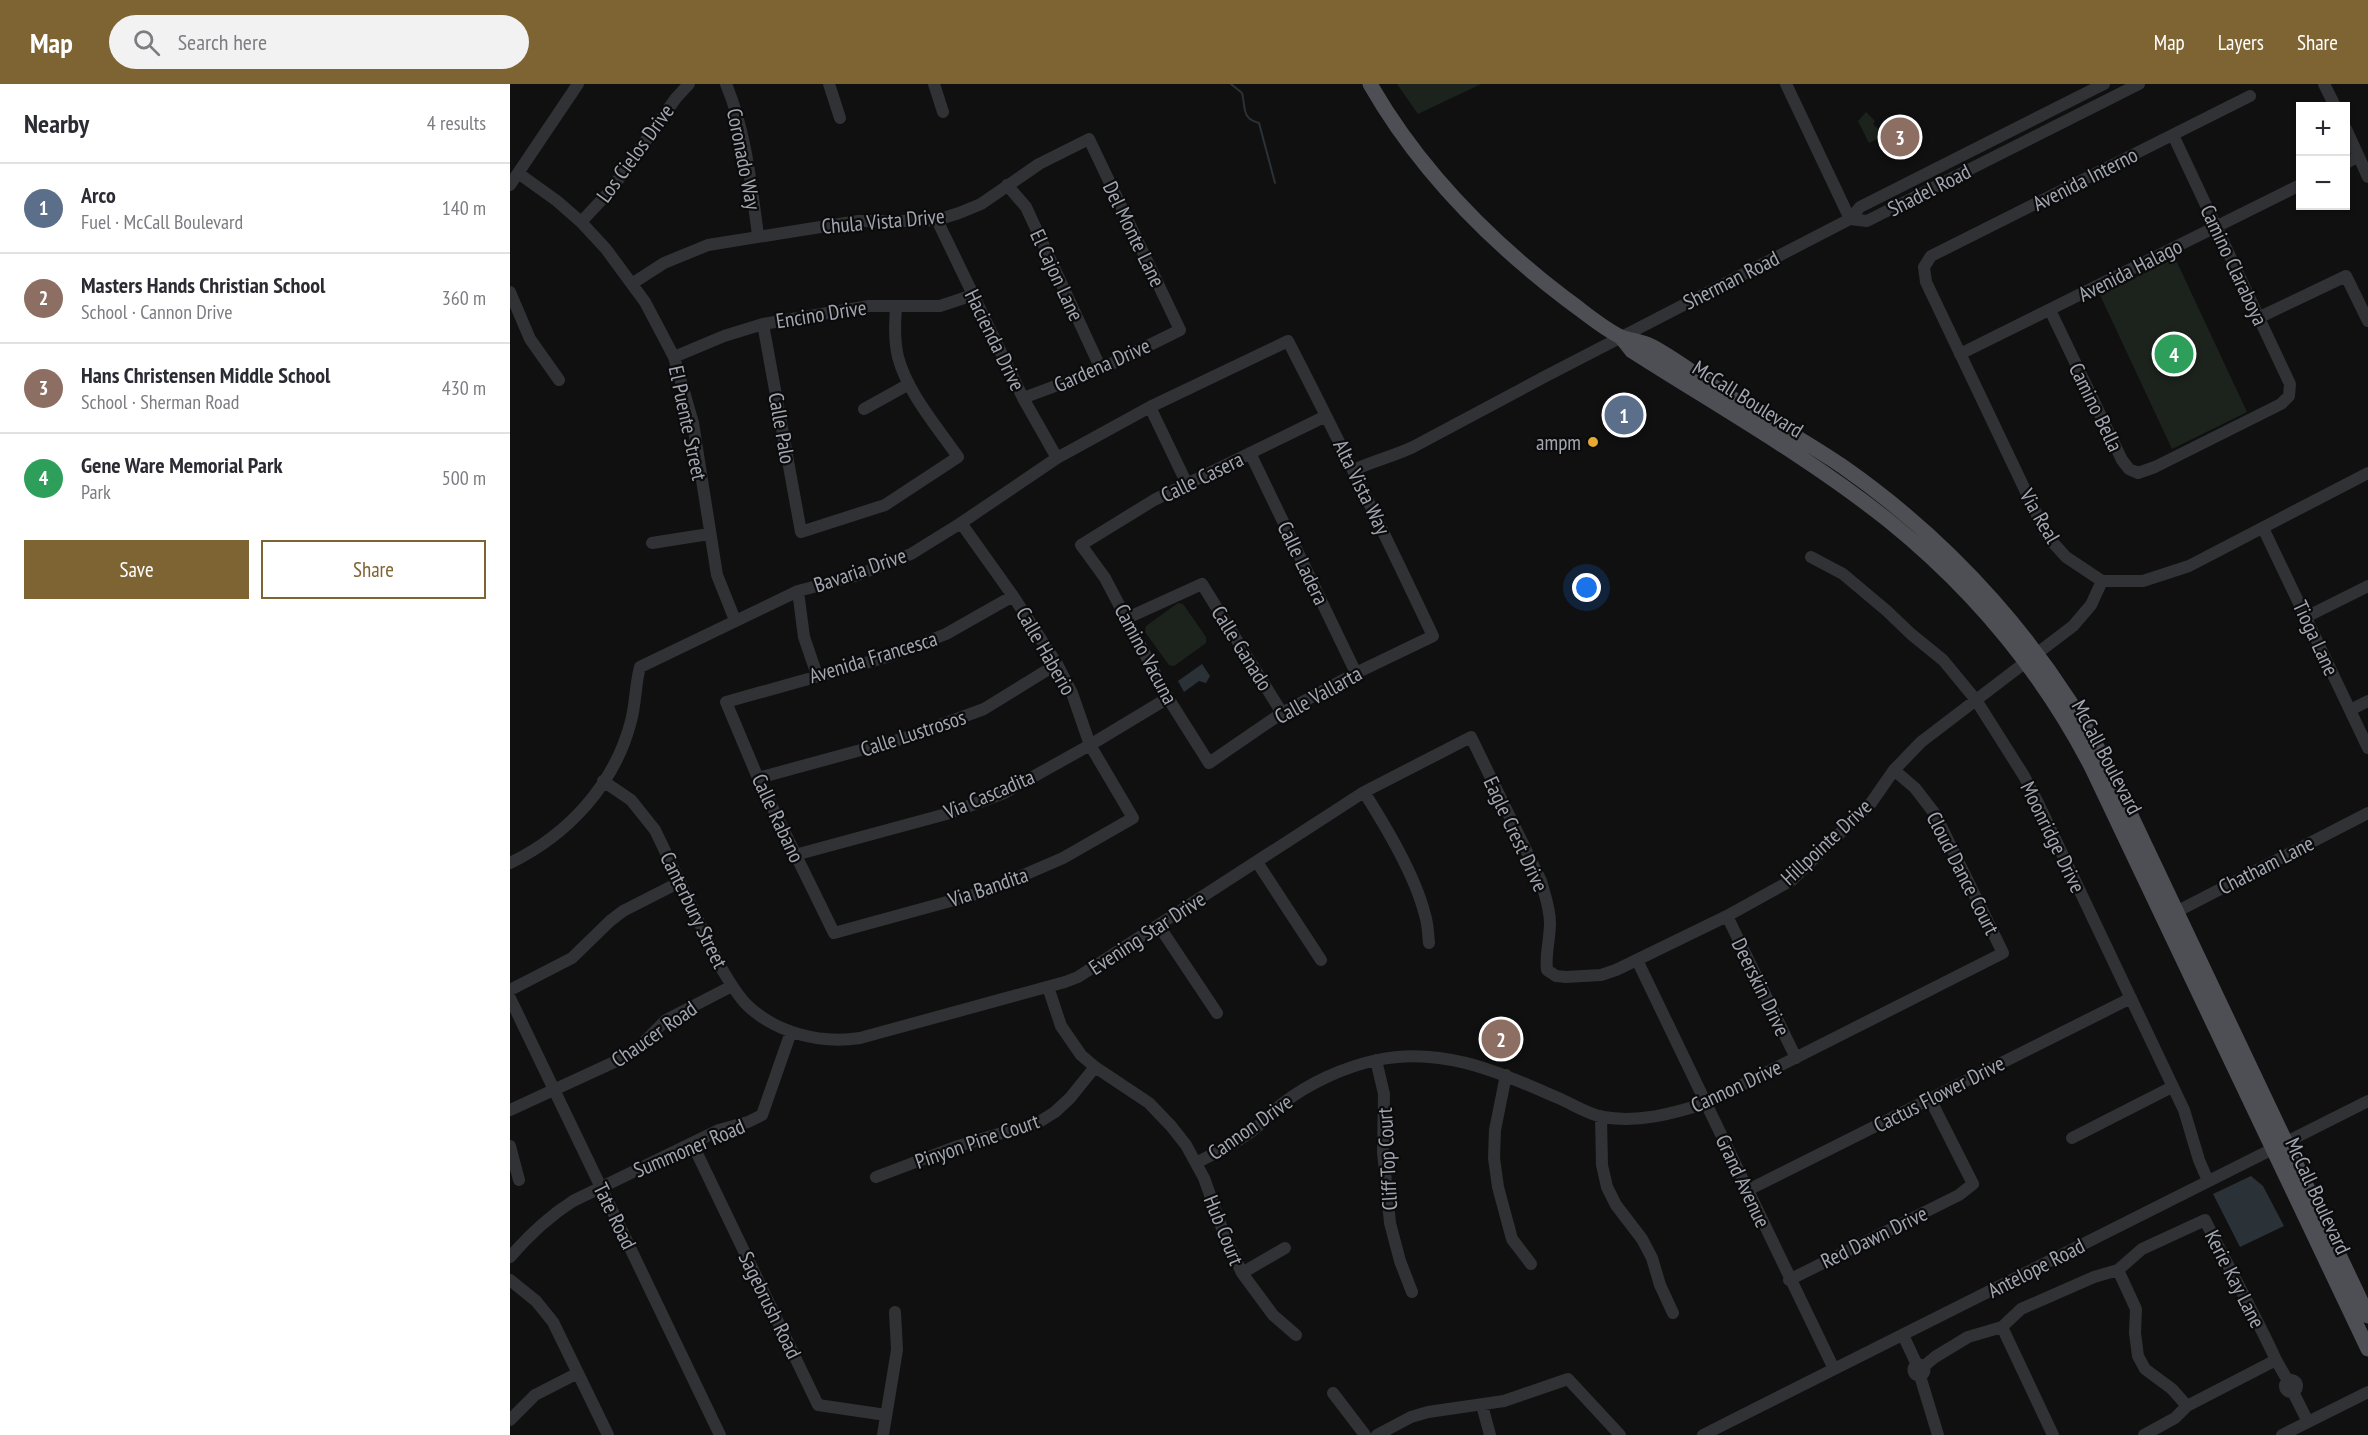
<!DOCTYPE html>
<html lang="en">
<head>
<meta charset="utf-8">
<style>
	:root { --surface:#fff; --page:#f2f2f3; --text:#2b2b33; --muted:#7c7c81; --line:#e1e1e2; --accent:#7f6433 }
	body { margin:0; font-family:"PT Sans Narrow",sans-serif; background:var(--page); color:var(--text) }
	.controls { position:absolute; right:18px; top:18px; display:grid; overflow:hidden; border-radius:0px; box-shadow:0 2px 4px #0004 }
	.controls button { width:54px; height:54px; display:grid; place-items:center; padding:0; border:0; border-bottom:2px solid var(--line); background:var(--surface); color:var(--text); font:30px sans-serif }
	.you { position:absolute; left:1077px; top:504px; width:21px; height:21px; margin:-15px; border:4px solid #fff; border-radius:50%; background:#1a73e8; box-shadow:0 0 0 9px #1a73e833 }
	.badge { display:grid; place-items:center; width:39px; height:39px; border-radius:50%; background:var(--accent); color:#fff; font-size:20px; font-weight:700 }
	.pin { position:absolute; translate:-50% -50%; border:3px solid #fff; box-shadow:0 2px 6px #0006 }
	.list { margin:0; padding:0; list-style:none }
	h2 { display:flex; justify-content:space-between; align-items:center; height:78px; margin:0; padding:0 24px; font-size:26px }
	h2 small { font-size:20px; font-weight:400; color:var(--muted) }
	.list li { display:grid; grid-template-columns:39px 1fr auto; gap:18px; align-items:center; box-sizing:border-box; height:90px; padding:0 24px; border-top:2px solid var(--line) }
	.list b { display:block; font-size:22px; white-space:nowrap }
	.list p { margin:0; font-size:20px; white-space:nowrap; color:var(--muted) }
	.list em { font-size:20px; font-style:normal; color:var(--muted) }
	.actions { display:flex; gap:12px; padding:18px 24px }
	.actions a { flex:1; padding:14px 0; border:2px solid var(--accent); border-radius:0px; text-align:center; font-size:21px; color:var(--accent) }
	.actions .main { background:var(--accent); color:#fff }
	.icon { flex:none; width:33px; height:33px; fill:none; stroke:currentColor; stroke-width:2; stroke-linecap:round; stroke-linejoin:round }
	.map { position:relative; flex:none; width:1858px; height:1351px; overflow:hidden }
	header { display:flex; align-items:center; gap:36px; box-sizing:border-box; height:84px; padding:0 30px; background:var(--accent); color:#fff }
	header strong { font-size:28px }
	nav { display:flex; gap:33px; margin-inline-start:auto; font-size:21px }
	.search { width:420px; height:54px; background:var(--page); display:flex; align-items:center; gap:15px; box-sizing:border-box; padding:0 21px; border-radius:33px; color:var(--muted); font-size:22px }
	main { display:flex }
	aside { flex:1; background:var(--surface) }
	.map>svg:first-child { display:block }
	.green { fill:#1c231d }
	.water { fill:#2a3238 }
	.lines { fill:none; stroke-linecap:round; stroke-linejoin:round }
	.stream { stroke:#2a3238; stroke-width:2 }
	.minor { stroke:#313235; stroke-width:12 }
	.major { stroke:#4d4f54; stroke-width:15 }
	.poi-dot { fill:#e6a932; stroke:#0b0b0c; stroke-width:2 }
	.labels { text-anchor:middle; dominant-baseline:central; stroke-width:4.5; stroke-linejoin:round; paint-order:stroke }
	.street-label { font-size:21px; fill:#a1a6b1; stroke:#0b0b0c }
	.poi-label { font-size:21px; fill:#a1a6b1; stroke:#0b0b0c; text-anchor:end }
</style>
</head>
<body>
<header>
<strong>Map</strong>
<div class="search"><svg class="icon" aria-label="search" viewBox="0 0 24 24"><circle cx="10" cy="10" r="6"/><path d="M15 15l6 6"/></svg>Search here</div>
<nav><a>Map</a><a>Layers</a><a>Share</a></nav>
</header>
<main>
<aside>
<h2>Nearby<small>4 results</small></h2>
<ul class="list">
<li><span class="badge" style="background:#5c6f8a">1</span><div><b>Arco</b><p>Fuel · McCall Boulevard</p></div><em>140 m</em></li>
<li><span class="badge" style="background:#8d6e63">2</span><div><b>Masters Hands Christian School</b><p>School · Cannon Drive</p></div><em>360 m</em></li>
<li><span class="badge" style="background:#8d6e63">3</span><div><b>Hans Christensen Middle School</b><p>School · Sherman Road</p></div><em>430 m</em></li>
<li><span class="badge" style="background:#2e9e5b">4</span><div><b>Gene Ware Memorial Park</b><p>Park</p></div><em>500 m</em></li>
</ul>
<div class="actions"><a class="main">Save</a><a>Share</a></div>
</aside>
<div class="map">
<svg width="1858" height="1351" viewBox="0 0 1858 1351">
	<rect width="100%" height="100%" fill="#101011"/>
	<path class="green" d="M887,0H971L908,30Z
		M1356,28L1365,37L1363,40L1375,51L1359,59L1348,37Z
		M1665,174L1737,328L1662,365L1590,211Z
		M668,519L673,520L696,553V559L664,582L659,581L635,548L636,542Z"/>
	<path class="water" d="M692,580L700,592L696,599L689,597L674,608L668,597Z
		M1741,1092L1753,1102L1774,1142L1730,1163L1703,1110Z"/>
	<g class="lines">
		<path class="stream" d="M721,0L732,9C736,24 731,34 749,39L765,99"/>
		<path class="minor" d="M216,0C236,48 241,100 248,151
			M319,0L330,34
			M424,0L433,28
			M1276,0L1340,135
			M1814,0L1825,22
			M1740,12L1421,172L1414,183L1416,198L1537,452L1556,473L1592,497H1633L1679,482L1858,389
			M1836,45L1858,93
			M1836,79L1848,72
			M8,89L47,117L71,138L96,165L135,218L164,273L183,339L207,491L225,536
			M0,101L68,0
			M497,101L516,123L591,285
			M1340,135L1357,137L1629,0
			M427,136L513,314L547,374
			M71,138L100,107L166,14L179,0
			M123,199L154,179L198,161L348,137H410L427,136L449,129L471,120L529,80L579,55L670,246L591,285L513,314
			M0,208L20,255L49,296
			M1540,226L1612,376L1619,385L1628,389L1645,383L1771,320L1779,312L1780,300L1663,51
			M1748,234L1836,192L1858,237
			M253,240L291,448L375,421L448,373C428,344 397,308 388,273C384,256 385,239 386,222
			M1450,270L1790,101
			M164,273L214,252L253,240L359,222H430L463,211
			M640,323L677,400
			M354,325L399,300
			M740,369L846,589
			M844,386C863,377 884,372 903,363L1036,292L1340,135L1350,123L1594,0
			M451,439L503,512L547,580L562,609L580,661L623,734L553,774L477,807L324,849L248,694L216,618L380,572L436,550L503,512
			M1753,444L1858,664
			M142,459L199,450
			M1301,473L1333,490L1377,527L1401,550L1433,576L1466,616L1514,692L1529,721L1674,1026L1689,1076L1698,1097
			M288,507L294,553L307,591
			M1796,533L1858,502
			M615,535L692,500L772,629
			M1840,626L1858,617
			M248,694L395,654L474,625L547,580
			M93,697L121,716L145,746L210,882C218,895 226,910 237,921C266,949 310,960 350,954L555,898L568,893L854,708L961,653L1031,797C1035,811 1040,825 1040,839C1040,855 1035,870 1037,886L1046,892L1056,893L1091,891L1106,886L1217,832L1282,796L1361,719L1384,686L1411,658L1563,542L1581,521L1592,497
			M854,708C876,743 905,791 915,831C918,840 918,850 919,859
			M285,771L440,729L494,709L580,661L658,614
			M747,778L811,876
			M0,779C58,751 105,700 121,637C126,619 125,601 130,583L288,507L345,492L401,470L451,439L547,374L640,323L778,257C828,354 876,453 923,552L846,589L772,629L699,679L658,614L595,494L571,461L644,416L816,332
			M1660,831L1858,729
			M1217,832L1286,974
			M649,842L707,929
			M1127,876L1324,1285
			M538,903L551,942L571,971L585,983L639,1019L661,1042L676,1061L694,1094L714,1150L732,1189L763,1231L786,1251
			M0,906L62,874L100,837L113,827L170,798
			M0,914L210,1351
			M866,976L874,1010L873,1068L880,1139L890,1177L902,1208
			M996,991L985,1046L984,1074L988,1103L1002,1155L1021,1180
			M0,1026L113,974L129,963L156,936L222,902
			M1091,1032L1092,1081L1097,1103L1106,1121L1132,1155L1142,1174L1150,1201L1163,1229
			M1562,1054L1662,1003
			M182,1059L308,1321L376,1331
			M0,1062L9,1096
			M686,1079C705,1069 725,1060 742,1047C753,1039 762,1028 772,1020C799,999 834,983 867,976C932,962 988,988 1046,1013C1061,1019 1077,1030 1093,1033C1128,1039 1162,1030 1196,1019L1493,869L1425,730L1405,704L1384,686
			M366,1093L445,1063L529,1038L545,1028L560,1014L585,983
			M1238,1106L1621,914
			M0,1173C19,1151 38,1133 63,1117L209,1046L238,1038L252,1031L281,948
			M1608,1186L1626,1225L1625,1249L1628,1272L1635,1285L1662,1305L1677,1322
			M732,1189L775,1164
			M0,1196L26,1217L43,1238L98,1351
			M1279,1196L1449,1111L1463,1100L1420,1015
			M1492,1243L1543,1351
			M1393,1251L1407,1281
			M1766,1276L1778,1297
			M1403.5 1286a5.5 5.5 0 1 1 11 0a5.5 5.5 0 1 1-11 0Z
			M1413,1283L1425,1273L1458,1253L1492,1243L1511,1225L1584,1193L1608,1186L1632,1165L1695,1136C1718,1183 1744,1228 1766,1276L1677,1322L1665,1334L1634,1351
			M1410,1292L1428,1351
			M1775 1302a6 6 0 1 1 12 0a6 6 0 1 1-12 0Z
			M1783,1308L1798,1338
			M823,1309L855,1351
			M972,1321L980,1351
			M0,1336L25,1311L68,1289
			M373,1351L387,1266L385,1228
			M867,1351L901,1333L918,1328L994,1317L1058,1295L1110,1351
			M1193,1351L1858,1017
			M1772,1351L1858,1308"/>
		<path class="major" d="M860,0C908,84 980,157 1056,215C1073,227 1092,244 1111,253C1121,257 1132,257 1141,262C1166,275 1189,294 1214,309C1253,334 1294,356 1332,382C1444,460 1535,563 1598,683L1858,1232
			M1111,253L1122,267C1208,322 1299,373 1379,437C1463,505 1533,589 1582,684L1858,1265"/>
	</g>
	<circle class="poi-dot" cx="1083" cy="358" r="6"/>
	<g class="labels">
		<g class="street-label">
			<text transform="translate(125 69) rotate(-54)">Los Cielos Drive</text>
			<text transform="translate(234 75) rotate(79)">Coronado Way</text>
			<text transform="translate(1575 95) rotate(-27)">Avenida Interno</text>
			<text transform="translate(1419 106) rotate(-27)">Shadel Road</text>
			<text transform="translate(373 137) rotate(-5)">Chula Vista Drive</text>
			<text transform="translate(624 150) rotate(64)">Del Monte Lane</text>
			<text transform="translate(1724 181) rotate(65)">Camino Claraboya</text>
			<text transform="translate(1620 186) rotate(-27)">Avenida Halago</text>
			<text transform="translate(547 191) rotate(65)">El Cajon Lane</text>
			<text transform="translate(1221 196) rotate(-27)">Sherman Road</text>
			<text transform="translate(311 230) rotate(-9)">Encino Drive</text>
			<text transform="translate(485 256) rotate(64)">Hacienda Drive</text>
			<text transform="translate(592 281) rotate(-24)">Gardena Drive</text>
			<text transform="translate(1238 315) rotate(32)">McCall Boulevard</text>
			<text transform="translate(1586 323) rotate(64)">Camino Bella</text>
			<text transform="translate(178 339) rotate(78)">El Puente Street</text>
			<text transform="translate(272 344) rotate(80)">Calle Palo</text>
			<text transform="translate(692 393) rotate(-26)">Calle Casera</text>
			<text transform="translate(852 403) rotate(64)">Alta Vista Way</text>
			<text transform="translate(1530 432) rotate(60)">Via Real</text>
			<text transform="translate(793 479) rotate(64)">Calle Ladera</text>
			<text transform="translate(350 486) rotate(-19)">Bavaria Drive</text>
			<text transform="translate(1806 554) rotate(65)">Tioga Lane</text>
			<text transform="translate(732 564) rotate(58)">Calle Ganado</text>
			<text transform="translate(536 567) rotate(60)">Calle Haberio</text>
			<text transform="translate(636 570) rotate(62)">Camino Vacuna</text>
			<text transform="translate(363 573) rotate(-17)">Avenida Francesca</text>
			<text transform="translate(808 611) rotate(-29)">Calle Vallarta</text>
			<text transform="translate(403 649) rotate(-18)">Calle Lustrosos</text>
			<text transform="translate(1597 673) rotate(62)">McCall Boulevard</text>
			<text transform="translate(479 710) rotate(-23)">Via Cascadita</text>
			<text transform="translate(268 734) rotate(65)">Calle Rabano</text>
			<text transform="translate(1006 750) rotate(65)">Eagle Crest Drive</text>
			<text transform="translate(1543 753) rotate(64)">Moonridge Drive</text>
			<text transform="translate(1316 758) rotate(-43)">Hillpointe Drive</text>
			<text transform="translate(1756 781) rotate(-27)">Chatham Lane</text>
			<text transform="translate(1453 789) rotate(63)">Cloud Dance Court</text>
			<text transform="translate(478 803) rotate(-19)">Via Bandita</text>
			<text transform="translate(184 826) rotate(64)">Canterbury Street</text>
			<text transform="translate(637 849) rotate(-33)">Evening Star Drive</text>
			<text transform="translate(1251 903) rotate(64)">Deerskin Drive</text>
			<text transform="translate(144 950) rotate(-35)">Chaucer Road</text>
			<text transform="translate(1226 1002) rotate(-25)">Cannon Drive</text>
			<text transform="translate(1429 1010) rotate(-27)">Cactus Flower Drive</text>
			<text transform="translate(740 1043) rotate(-35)">Cannon Drive</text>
			<text transform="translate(467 1057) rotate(-19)">Pinyon Pine Court</text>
			<text transform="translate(179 1064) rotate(-23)">Summoner Road</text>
			<text transform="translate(877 1075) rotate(-93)">Cliff Top Court</text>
			<text transform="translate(1233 1097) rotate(65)">Grand Avenue</text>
			<text transform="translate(1808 1112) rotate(65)">McCall Boulevard</text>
			<text transform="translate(105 1132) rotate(64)">Tate Road</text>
			<text transform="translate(714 1146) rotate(68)">Hub Court</text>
			<text transform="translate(1364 1153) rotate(-26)">Red Dawn Drive</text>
			<text transform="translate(1526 1184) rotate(-27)">Antelope Road</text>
			<text transform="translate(1725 1195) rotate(63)">Kerie Kay Lane</text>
			<text transform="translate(260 1221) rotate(64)">Sagebrush Road</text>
		</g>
		<g class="poi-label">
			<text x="1071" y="358">ampm</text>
		</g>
	</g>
</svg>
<div class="controls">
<button>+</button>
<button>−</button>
</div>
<div class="you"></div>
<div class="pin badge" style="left:1114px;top:331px;background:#5c6f8a">1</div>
<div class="pin badge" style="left:991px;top:955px;background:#8d6e63">2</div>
<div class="pin badge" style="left:1390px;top:53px;background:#8d6e63">3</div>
<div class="pin badge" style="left:1664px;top:270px;background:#2e9e5b">4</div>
</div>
</main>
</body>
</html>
